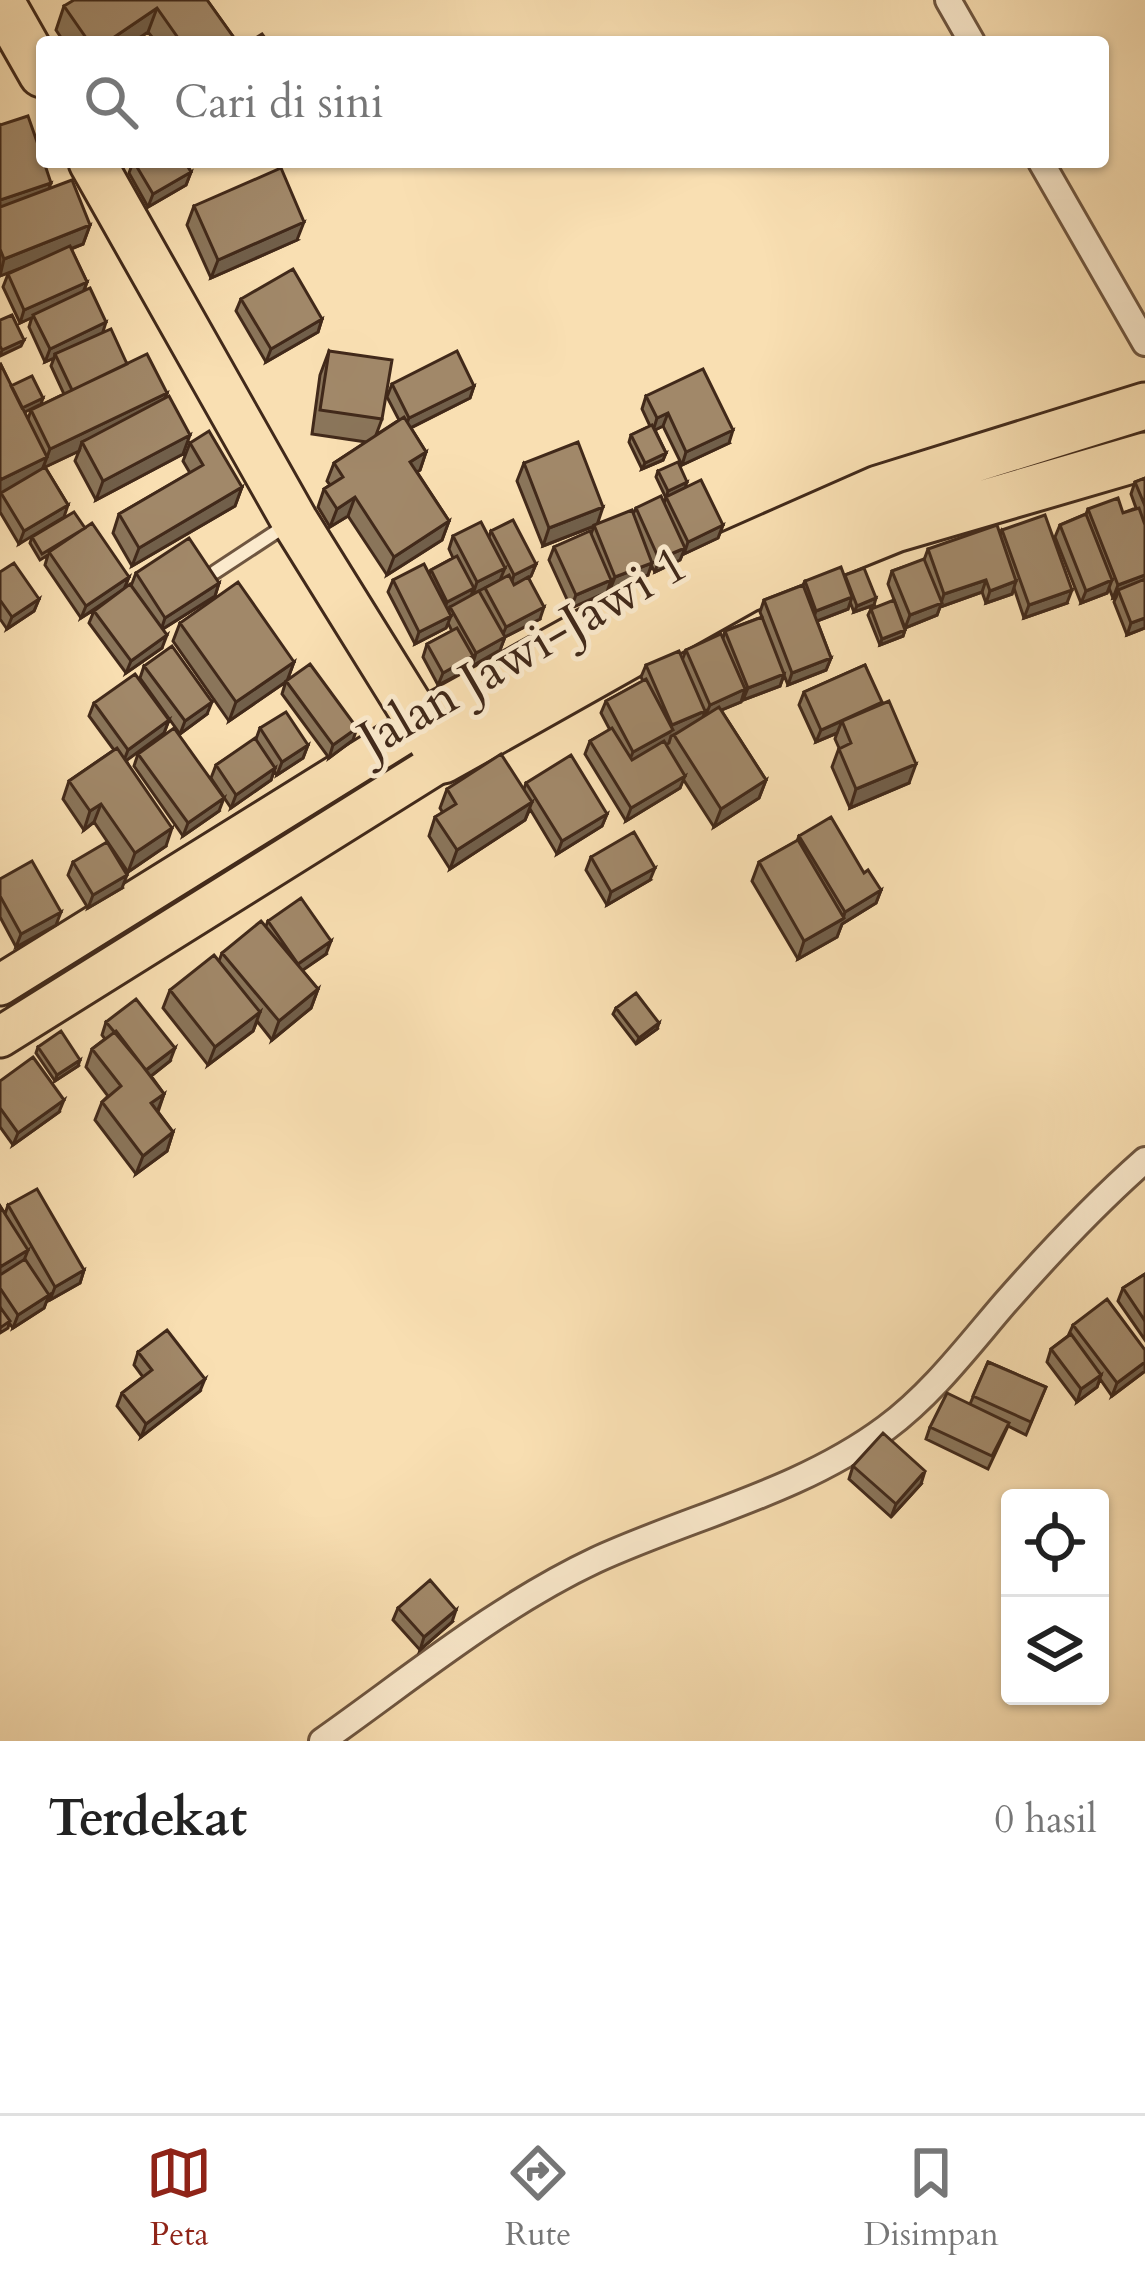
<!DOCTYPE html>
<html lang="id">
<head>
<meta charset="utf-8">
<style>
	:root { --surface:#fff; --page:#f2f2f2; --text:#222; --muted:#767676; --line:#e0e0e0; --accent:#8f2418 }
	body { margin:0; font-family:Cardo,serif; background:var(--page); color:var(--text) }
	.controls { position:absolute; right:36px; bottom:36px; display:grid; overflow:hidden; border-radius:12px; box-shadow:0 3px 9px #0004 }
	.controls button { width:108px; height:108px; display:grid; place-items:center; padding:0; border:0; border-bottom:3px solid var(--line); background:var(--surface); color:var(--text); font:60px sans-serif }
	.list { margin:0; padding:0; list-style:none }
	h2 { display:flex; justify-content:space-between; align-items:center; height:156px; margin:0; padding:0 48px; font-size:51px }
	h2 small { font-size:39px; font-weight:400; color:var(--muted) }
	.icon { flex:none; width:66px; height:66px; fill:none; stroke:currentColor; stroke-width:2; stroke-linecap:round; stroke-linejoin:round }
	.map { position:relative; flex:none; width:1145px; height:1741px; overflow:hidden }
	.search { position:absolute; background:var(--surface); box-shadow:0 3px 9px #0004; left:36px; right:36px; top:36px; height:132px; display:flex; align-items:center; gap:30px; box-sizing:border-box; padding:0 42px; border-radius:12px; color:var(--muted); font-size:45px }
	.sheet { height:372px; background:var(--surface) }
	nav { display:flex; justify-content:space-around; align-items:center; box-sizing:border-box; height:168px; border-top:3px solid var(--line); background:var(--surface); font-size:33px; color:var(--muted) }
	nav a { display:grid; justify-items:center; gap:6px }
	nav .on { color:var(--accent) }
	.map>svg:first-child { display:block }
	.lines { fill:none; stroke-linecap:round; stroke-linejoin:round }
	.lane-casing { stroke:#6f5640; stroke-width:18 }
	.street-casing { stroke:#6f5640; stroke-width:30 }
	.primary-casing { stroke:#41291a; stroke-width:45 }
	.highway-casing { stroke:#41291a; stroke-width:51 }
	.lane { stroke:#fbeacd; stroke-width:12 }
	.street { stroke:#fbeacd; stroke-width:24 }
	.primary { stroke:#f9dfb2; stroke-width:39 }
	.highway { stroke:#f9dfb2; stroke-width:45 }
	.wall { fill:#8a755a; stroke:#41291a; stroke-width:3 }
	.shaded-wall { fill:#715f4a; stroke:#41291a; stroke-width:3 }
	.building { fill:#a18869; stroke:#41291a; stroke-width:3 }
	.labels { text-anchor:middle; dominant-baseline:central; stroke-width:10; stroke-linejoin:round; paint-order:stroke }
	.street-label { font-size:51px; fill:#41291a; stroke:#fbeacd }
</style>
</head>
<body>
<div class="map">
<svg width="1145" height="1741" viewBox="0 0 1145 1741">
	<rect width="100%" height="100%" fill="#f9dfb2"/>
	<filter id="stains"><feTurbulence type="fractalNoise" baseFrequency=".00167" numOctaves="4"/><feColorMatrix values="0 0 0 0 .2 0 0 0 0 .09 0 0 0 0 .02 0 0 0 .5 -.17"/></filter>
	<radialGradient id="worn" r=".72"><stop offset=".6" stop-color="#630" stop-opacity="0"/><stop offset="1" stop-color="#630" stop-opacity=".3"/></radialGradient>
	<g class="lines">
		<defs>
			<path id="lane" d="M215,572L288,524"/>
			<path id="street" d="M948,0L972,42
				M1041,162L1145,343
				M322,1741C410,1679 498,1606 596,1560C692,1516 800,1492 886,1428C932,1394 968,1346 1005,1303C1049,1253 1095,1204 1145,1160"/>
			<path id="primary" d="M0,985L420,724
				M0,1037L443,760"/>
			<path id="highway" d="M0,0L42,74
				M92,162L294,520L443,760L747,589L895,529L1145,456
				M420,724L715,561L878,489L1145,406"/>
		</defs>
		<use href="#lane" class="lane-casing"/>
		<use href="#street" class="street-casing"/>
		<use href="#primary" class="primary-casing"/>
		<use href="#highway" class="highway-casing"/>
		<use href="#lane" class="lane"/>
		<use href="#street" class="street"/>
		<use href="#primary" class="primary"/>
		<use href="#highway" class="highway"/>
	</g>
	<path class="wall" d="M207,0L237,42H156L148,32L133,42H64L56,30L64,6Z
		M0,125L49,188L90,225L83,244L71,249L87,282L84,291L103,333L127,364L167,393L164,399L183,454L96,500L75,461L79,451L45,467L68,505L19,544L0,512V363L11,386L41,404L24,412L28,419L31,410L64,394L51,366L54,358L45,362L29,327L32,317L20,323L3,287L8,274L28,265L0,276Z
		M133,162H185L191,172L186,185L148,207L129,173Z
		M194,206L297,240L211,278L187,225Z
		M241,299L322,319L318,332L266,362L236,311Z
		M329,351L382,419L376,435L399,420L387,397L392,384L474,386L470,398L411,428L426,452L420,470L417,472L449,521L442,540L387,575L348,516L330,527L318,507L324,489L330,485L327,481L334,463L366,442L312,434L320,375Z
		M646,396L729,443L682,465L663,426L655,430L666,453L663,460L642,469L629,442L631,435L650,426L642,409Z
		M190,443L242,487L235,506L132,566L113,533L119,514L190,473L183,461Z
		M524,463L597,524L633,514L636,508L664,503L666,498L656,477L658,471L685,488L723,525L718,538L684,554L683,553L680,560L655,572L651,565L648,575L610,590L609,587L607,592L571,608L549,560L554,547L591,534L594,526L543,546L517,481Z
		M1145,478V628L1127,635L1114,602L1116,597L1113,598L1109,588L1107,593L1081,603L1055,537L1060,525L1086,514L1088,509L1123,513L1136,508L1131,494L1135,482Z
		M85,528L129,577L125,587L131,586L136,573L219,583L215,596L163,629L162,648L126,673L89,623L94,611L102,605L81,618L45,565L48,555L40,560L30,543L32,537Z
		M1002,530L1067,603L1024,618L1014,588L1012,594L986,603L982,592L940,607L937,615L905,628L888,584L892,571L924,560L928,549L1000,535Z
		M491,531L536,564L531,576L529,578L540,619L505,637L500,650L472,666L471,664L469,669L438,685L423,657L427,644L452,631L448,623L446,628L415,644L388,592L393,580L429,574L431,570L453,558L449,549L453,536L489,537Z
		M0,572L39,599L34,611L7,629L0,619Z
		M844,576L874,605L854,612L850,602L848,609L817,621L831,658L826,670L788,685L784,675L780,686L743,700L742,697L741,702L721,710L766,780L759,798L714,827L683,779L680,788L626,821L585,754L590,741L610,730L601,713L606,701L643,681L641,677L646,665L683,658L686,650L723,638L725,631L762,617L760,612L764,600L803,585L805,581Z
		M871,609L905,630L903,636L880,645L868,615Z
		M180,623L294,662L287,681L229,721L173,641Z
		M865,665L909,783L850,808L832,767L839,748L835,739L837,733L816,742L799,705L804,692Z
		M144,666L207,714L180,734L140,678Z
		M286,681L353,740L329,758L282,694Z
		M94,703L169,720L164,733L126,760L166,846L128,872L94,822L84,830L63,799L69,781L114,750L89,716Z
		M260,728L308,745L303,758L277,775L274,771L271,780L231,808L211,778L216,765L256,739Z
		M138,754L219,811L183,836L134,766Z
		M526,783L607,814L602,826L557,854L530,809L525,820L450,869L429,836L435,817L443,813L440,808L447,789H524Z
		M799,836L864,873L881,890L876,903L842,924L837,937L798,959L752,881L759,862L797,841Z
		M591,857L650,880L607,905L586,870Z
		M73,862L122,888L88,908L68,875Z
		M0,879L56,925L16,947L0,917Z
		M268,921L326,954L302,970L318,989L311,1008L272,1040L257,1021L253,1031L208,1065L163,1008L170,990L219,961L222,953L266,926Z
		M616,1008L657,1029L636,1044L613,1014Z
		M106,1022L170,1061L151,1076L164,1094L158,1112L173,1132L167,1151L136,1174L95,1120L102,1102L108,1096L86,1067L92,1049L105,1039L102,1035Z
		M38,1047L78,1066L55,1081L36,1053Z
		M0,1081L59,1112L13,1145L0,1127Z
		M8,1205L84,1270L80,1283L50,1300L48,1297L44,1308L13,1328L9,1323L8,1328L0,1333V1206L5,1214Z
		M1145,1274V1340L1118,1301L1123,1288Z
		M1073,1325L1145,1350V1371L1112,1396L1100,1379L1097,1387L1077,1402L1047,1362L1051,1349L1068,1336Z
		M138,1352L200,1391L141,1437L117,1406L122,1393L143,1377L134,1365Z
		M988,1362L1046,1387L1026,1435L1008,1426L988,1469L926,1439L930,1427L970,1404Z
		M853,1466L921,1484L891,1517L849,1479Z
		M398,1608L452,1622L420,1650L393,1620Z"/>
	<path class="shaded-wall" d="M157,8L148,32L133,42H107Z
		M191,172L186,185L148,207L153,194Z
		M51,183L44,202L0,216V200Z
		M304,222L297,240L211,278L218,260Z
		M90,225L83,244L0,276L4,259Z
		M87,282L82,295L20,323L24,310Z
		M322,319L318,332L266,362L271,349Z
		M106,322L102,335L55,354L54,358L45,362L50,349Z
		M24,340L21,346L0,356L2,350Z
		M474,386L470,398L404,431L409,418Z
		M167,393L160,411L82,442L79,451L43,468L50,449Z
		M43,398L41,404L17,416L19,409Z
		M668,413L663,426L653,431L657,418Z
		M733,430L729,443L682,465L686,452Z
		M190,435L183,454L96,500L103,481Z
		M426,452L420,470L403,481L410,462Z
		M666,453L663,460L642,469L645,463Z
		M47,457L40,475L0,495V480Z
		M687,482L685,488L666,498L668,491Z
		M242,487L235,506L132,566L139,548Z
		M355,497L348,516L330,527L337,509Z
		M68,505L64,517L19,544L24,531Z
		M603,507L597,525L543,546L549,528Z
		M449,521L442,540L387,575L394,557Z
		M723,525L718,538L684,554L688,542Z
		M685,548L680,560L655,572L659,559Z
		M652,563L648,575L610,590L615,577Z
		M536,564L531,576L510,587L514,575Z
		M505,568L500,580L473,594L477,582Z
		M1145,575V585L1118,590L1116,597L1113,598L1118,585Z
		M129,577L124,589L81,618L86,606Z
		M611,580L607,592L571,608L576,595Z
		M986,580L982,592L940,607L937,615L905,628L910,615L941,603L944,594Z
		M1112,580L1107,593L1081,603L1086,591Z
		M1016,581L1012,594L986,603L990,591Z
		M219,583L215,596L161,630L165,618Z
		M474,588L469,601L450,607L449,611L443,614L447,602Z
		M1072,590L1067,603L1024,618L1029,605Z
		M852,597L848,609L812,623L816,611Z
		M876,598L874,605L854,612L857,606Z
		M39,599L34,611L7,629L12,617Z
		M544,607L540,619L501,639L506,627Z
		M451,616L446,628L415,644L419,632Z
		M1145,618V628L1127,635L1131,623Z
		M905,630L903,636L880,645L882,639Z
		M167,635L162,648L126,673L131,661Z
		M505,637L500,650L472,666L476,653Z
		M473,656L469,669L438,685L443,673Z
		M831,658L826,670L788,685L792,673Z
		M294,662L287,681L229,721L236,702Z
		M784,674L780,686L743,700L748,688Z
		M745,689L741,702L705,717L710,705Z
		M212,702L207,714L180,734L185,721Z
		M705,711L701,723L671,736L669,743L628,764L633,752L670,732L672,725Z
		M169,720L164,733L123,763L128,750Z
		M842,721L837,733L816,742L821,730Z
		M357,728L353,740L329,758L333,745Z
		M308,745L303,758L277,775L282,762Z
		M916,764L909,783L850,808L856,789Z
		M275,768L271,780L231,808L236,795Z
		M685,776L680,788L626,821L631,808Z
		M766,780L759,798L714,827L721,809Z
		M224,798L219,811L183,836L188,823Z
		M532,802L525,820L450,869L457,850Z
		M101,804L94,822L84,830L90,811Z
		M607,814L602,826L557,854L562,841Z
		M172,828L166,846L128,872L135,853Z
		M655,868L650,880L607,905L611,892Z
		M127,875L122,888L88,908L93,895Z
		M881,890L876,903L842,924L837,937L798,959L804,941L843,919L845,912Z
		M61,912L56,925L16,947L21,934Z
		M331,941L326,954L293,977L298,964Z
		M318,989L311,1008L272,1040L279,1021Z
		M260,1012L253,1031L208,1065L215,1047Z
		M659,1023L657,1029L636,1044L639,1038Z
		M175,1048L170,1061L141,1084L145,1071Z
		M80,1060L78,1066L55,1081L57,1075Z
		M164,1094L157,1112L151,1103Z
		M64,1100L59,1112L13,1145L18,1133Z
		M173,1132L167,1151L136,1174L143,1156Z
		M28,1250L23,1263L0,1277V1267Z
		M84,1270L80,1283L50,1300L55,1287Z
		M49,1295L44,1308L13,1328L18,1315Z
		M1145,1362V1371L1112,1396L1117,1383Z
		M1101,1375L1097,1387L1077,1402L1081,1389Z
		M205,1379L200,1391L141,1437L146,1424Z
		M925,1471L921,1484L891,1517L896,1504Z
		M456,1610L452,1622L420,1650L424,1637Z"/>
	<path class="building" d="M74,0H207L237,42H181L157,8L107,42H89L64,6Z
		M262,34L268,42H249Z
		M28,116L42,156V162H44L51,183L0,200V125Z
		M134,162H185L191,172L153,194Z
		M281,168L304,222L218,260L194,206Z
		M72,180L90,225L4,259L0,249V207Z
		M70,246L87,282L24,310L8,274Z
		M293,269L322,319L271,349L241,299Z
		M90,288L106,322L50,349L33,315Z
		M12,315L24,340L2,350L0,346V320Z
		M111,329L127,364L72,390L55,354Z
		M329,351L392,360L382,419L320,410Z
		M457,351L474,386L409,418L392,384Z
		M147,354L167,393L50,449L31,410Z
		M0,363L47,457L0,480Z
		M703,369L733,430L686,452L668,413L657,418L646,396Z
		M32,376L43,398L22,408L11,386Z
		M169,396L190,435L103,481L82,442Z
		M404,417L426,452L410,462L449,521L394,557L355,497L337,509L324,489L343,477L334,463Z
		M652,425L666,453L645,463L631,435Z
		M209,431L242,487L139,548L119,514L203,465L190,443Z
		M578,442L603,507L549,528L524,463Z
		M678,462L687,482L668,491L658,471Z
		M45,467L68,505L24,531L1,493Z
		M1145,478V506L1135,482Z
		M701,480L723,525L688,542L666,497Z
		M661,496L685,548L659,559L636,508Z
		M1118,498L1123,513L1139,508L1145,525V575L1118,585L1088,509Z
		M632,510L652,563L615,577L594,525Z
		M74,512L85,528L42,554L32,537Z
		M1086,514L1112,580L1086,591L1060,525Z
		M1045,515L1072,590L1029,605L1002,530Z
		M513,520L536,564L514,575L491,531Z
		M481,522L505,568L477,582L453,536Z
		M92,523L129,577L86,606L49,552Z
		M997,525L1016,581L990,591L986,580L944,594L928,549Z
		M590,531L611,580L576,595L554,547Z
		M189,538L219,583L165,618L136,573Z
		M457,556L474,588L447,602L431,570Z
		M924,559L942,603L910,615L892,571Z
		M14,563L39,599L12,617L0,600V572Z
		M424,564L451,616L419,632L393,580Z
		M841,567L852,597L816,611L805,581Z
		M864,568L876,598L857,606L845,575Z
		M509,575L514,585L528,577L544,607L506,627L485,588Z
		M1145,579V618L1131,623L1118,590Z
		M238,582L294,662L236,702L180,623Z
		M130,584L167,635L131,661L94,611Z
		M803,585L831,658L792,673L764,600Z
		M479,591L505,637L476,653L450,607Z
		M894,600L905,630L882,639L871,609Z
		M762,617L784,674L748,688L725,631Z
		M457,628L473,656L443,673L427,644Z
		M721,634L745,689L710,705L686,650Z
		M172,646L212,702L185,721L144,666Z
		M679,651L705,711L672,725L646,665Z
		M310,664L357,728L333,745L286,681Z
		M865,665L882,702L821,730L804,692Z
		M135,674L169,720L128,750L94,703Z
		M646,679L673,730L633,752L606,701Z
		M889,701L916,764L856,789L839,749L851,743L842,721Z
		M719,707L766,780L721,809L674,735Z
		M286,712L308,745L282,762L260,728Z
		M174,728L224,798L188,823L138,754Z
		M612,728L632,760L664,741L685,776L631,808L590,741Z
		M255,738L275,768L236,795L216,765Z
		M117,748L172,828L135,853L101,804L90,811L69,781Z
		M501,754L532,802L457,850L435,817L456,804L447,789Z
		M571,755L607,814L562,841L526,783Z
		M831,817L864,873L868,870L881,890L845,912L799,836Z
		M634,832L655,868L611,892L591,857Z
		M798,840L844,918L804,941L759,862Z
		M107,842L127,875L93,895L73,862Z
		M32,861L61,912L21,934L0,896V879Z
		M301,898L331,941L298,964L268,921Z
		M261,921L318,989L279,1021L222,953Z
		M214,955L260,1012L215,1047L170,990Z
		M636,993L659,1023L639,1038L616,1008Z
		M136,999L175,1048L146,1070L106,1022Z
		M61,1031L80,1060L57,1075L38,1047Z
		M116,1031L164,1094L151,1103L173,1132L143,1156L102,1102L121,1086L92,1049Z
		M33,1057L64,1100L18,1133L0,1108V1081Z
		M37,1189L84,1270L55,1287L8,1205Z
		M0,1206L28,1250L0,1267Z
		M25,1259L49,1295L18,1315L0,1288V1275Z
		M1145,1274V1321L1123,1288Z
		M1107,1299L1145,1350V1362L1117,1383L1073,1325Z
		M0,1307L10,1321L0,1328Z
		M167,1330L205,1379L146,1424L122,1393L152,1370L138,1352Z
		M1071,1334L1101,1375L1081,1389L1051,1349Z
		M988,1362L1046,1387L1031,1422L973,1396Z
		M947,1393L1009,1423L992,1456L930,1427Z
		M883,1433L925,1471L896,1504L853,1466Z
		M430,1580L456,1610L424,1637L398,1608Z"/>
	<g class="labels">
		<g class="street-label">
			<text transform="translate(523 652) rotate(-30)">Jalan Jawi-Jawi 1</text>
		</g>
	</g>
	<rect width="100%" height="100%" filter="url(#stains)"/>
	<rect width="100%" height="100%" fill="url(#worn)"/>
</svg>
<div class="controls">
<button><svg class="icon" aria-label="locate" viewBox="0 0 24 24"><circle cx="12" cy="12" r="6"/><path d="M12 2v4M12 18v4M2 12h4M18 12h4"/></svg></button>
<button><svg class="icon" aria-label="layers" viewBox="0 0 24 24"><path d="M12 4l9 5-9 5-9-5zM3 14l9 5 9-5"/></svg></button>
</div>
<div class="search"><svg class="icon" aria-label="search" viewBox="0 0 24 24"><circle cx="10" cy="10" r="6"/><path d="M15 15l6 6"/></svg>Cari di sini</div>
</div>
<section class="sheet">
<h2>Terdekat<small>0 hasil</small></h2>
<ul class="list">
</ul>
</section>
<nav>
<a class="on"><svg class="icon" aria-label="map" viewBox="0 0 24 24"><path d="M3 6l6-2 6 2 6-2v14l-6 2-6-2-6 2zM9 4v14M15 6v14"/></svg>Peta</a>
<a><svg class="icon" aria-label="directions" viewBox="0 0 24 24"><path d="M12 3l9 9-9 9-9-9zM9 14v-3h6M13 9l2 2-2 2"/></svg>Rute</a>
<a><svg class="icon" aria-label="saved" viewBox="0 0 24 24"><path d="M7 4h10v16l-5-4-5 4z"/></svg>Disimpan</a>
</nav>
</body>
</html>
